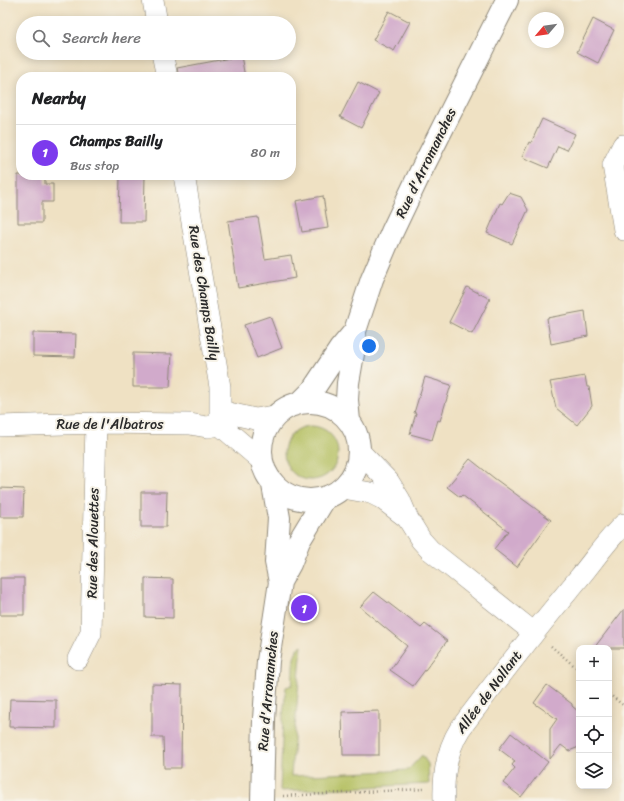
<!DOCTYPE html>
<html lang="en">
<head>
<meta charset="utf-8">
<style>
	:root { --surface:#fff; --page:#f2f2f2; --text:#202124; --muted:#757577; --line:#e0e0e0; --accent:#7c3aed }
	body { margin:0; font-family:Sriracha,sans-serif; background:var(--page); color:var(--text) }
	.controls { position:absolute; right:12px; bottom:12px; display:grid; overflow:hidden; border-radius:8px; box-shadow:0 2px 10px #0003 }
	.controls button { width:36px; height:36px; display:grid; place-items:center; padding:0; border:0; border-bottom:1px solid var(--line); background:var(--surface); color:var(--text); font:20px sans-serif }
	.compass { position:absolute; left:528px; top:12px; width:36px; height:36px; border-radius:50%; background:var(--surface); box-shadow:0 2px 10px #0003; rotate:241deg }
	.you { position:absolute; left:369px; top:346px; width:14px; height:14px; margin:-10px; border:3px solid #fff; border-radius:50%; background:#1a73e8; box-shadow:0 0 0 6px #1a73e833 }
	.badge { display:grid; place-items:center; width:26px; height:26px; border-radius:50%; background:var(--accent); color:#fff; font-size:13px; font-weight:700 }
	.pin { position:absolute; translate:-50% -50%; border:2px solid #fff; box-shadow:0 1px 4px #0006 }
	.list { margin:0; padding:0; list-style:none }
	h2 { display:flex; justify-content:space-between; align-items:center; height:52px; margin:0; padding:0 16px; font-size:17px }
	h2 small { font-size:13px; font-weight:400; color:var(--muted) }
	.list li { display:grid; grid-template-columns:26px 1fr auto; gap:12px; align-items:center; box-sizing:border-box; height:56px; padding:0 16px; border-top:1px solid var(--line) }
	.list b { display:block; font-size:15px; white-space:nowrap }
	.list p { margin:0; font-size:13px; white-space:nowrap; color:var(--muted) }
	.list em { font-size:13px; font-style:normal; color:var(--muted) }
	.icon { flex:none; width:22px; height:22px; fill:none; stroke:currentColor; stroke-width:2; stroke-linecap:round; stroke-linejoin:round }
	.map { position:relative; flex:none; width:624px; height:801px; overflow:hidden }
	.search { position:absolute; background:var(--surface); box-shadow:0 2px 10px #0003; left:16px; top:16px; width:280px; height:44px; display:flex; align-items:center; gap:10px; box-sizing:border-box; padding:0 14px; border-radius:22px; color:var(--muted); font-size:15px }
	.panel { position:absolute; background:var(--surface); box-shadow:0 2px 10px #0003; left:16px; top:72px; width:280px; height:108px; border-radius:16px }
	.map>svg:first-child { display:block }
	.green { fill:#b4bf61; stroke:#707546 }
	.building { fill:#d1aacb }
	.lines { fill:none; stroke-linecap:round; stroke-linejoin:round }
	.minor-casing { stroke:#8d8677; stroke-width:22 }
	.secondary-casing { stroke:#8d8677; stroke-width:24 }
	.path { stroke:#8d8677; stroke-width:2.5; stroke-dasharray:1 3; stroke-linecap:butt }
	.minor { stroke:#fff; stroke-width:21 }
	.secondary { stroke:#fff; stroke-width:22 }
	.labels { text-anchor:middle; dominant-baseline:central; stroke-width:4; stroke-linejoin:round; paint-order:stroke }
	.street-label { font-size:14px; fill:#2b2b2b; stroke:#f7f3e8 }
</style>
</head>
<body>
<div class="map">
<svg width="624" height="801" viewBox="0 0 624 801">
	<rect width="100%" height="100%" fill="#f7f3e8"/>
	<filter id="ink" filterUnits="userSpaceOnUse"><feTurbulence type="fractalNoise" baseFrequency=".025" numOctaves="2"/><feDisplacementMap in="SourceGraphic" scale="8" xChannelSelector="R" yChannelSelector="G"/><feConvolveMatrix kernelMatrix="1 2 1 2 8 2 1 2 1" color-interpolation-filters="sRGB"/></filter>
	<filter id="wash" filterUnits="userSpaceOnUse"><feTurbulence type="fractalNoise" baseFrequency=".012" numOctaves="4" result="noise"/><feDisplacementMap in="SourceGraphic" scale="16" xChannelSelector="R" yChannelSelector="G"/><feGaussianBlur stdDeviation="0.9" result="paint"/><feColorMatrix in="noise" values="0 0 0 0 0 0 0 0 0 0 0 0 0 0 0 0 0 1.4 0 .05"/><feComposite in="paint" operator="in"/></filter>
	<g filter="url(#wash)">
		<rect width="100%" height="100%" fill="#efe1c3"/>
		<path class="green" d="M284 453a27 27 0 1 1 54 0a27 27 0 1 1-54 0Z
			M302,645L291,776L408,770L422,755L428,764L429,784L280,791L283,716L286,687L292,685C294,672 290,653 302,645Z"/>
		<g id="blocks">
			<path class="building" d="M389,11L410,22L394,51L373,40Z
				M593,19L614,30L598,63L577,52Z
				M241,56L245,77H179L177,68Z
				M358,82L379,93L361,128L340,117Z
				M542,119L575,134L567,150L558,146L548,168L522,157L529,142L531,143Z
				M18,175H45V184H53V202H42V223H18Z
				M120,175H145L144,222H119Z
				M509,193L521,197L528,210L512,244L487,233L500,203L502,204Z
				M323,196L328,228L302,232L296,201Z
				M258,217L265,259L291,255L295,278L238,288L228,221Z
				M467,287L490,299L472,334L449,322Z
				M585,311L588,336L551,344L547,318Z
				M270,316L282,348L257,358L244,325Z
				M33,333L76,334L75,357L33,356Z
				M133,353L172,354L170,387H133Z
				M585,376L587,387H589L592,406L577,425L556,408L550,382Z
				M425,377L451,385L440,421L438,420L432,440L410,434L416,413H414Z
				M470,459L494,478L551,520L517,567L494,549L508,531L462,495L460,497L447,487Z
				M0,488L24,489L23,517H0Z
				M141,492H167L166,527H141Z
				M0,578H24V615H0Z
				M145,578L173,579V618L145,617Z
				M374,592L421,628L425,624L447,641L413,686L390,670L407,646L360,607Z
				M624,609V648H594Z
				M152,684L182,685L181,768H164L163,737H152Z
				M547,685L572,704V706L579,712V747L569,751L561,745L550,759V729L557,719L534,703Z
				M10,699L56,700V728L9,727Z
				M379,711V755H343L342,712Z
				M511,733L548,762L521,797L503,783L515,768L512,765L515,761L499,749Z"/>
		</g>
	</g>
	<g filter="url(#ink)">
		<use href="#blocks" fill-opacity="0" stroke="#8d8677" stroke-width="1"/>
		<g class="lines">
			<defs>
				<path id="minor" d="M153,0L157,23
					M162,53L167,77
					M623,145L613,165L624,230
					M184,175L220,387V425L261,460
					M220,411L255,419L274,416
					M0,426L96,423L190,424L207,427L220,425
					M359,451L389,482L400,500L408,519L421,540L430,550L533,632
					M343,488L371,493L381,498L406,517
					M78,659L91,633L96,423
					M444,801C443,775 446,751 460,729C499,677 538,627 579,578C594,560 607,540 624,524"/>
				<path id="secondary" d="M261 451a49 49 0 1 1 98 0a49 49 0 1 1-98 0Z
					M300,403L312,391L340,349L355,331
					M349,421L347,400L348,383L353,354L355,331L372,279L392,232L421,171L507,0
					M280,582L290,564L299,541L325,498
					M262,801L264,719L268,661L280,582L276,562L279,518L273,485"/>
			</defs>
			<use href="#minor" class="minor-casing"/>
			<use href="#secondary" class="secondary-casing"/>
			<path class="path" d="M551,646L579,670
				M609,694L624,706
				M283,796L424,789"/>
			<use href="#minor" class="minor"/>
			<use href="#secondary" class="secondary"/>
		</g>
	</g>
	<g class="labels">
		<g class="street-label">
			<text transform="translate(426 163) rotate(-64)">Rue d'Arromanches</text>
			<text transform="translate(204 293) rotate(81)">Rue des Champs Bailly</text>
			<text x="110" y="424">Rue de l'Albatros</text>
			<text transform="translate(93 543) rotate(-89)">Rue des Alouettes</text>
			<text transform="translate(268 691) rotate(-85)">Rue d'Arromanches</text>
			<text transform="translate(489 692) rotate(-53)">Allée de Nollant</text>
		</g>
	</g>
</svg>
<div class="controls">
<button>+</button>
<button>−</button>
<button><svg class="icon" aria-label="locate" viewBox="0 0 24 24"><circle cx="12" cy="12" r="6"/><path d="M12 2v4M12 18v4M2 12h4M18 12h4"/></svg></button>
<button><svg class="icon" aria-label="layers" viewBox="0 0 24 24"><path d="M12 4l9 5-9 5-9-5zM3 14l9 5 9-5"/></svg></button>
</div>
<svg class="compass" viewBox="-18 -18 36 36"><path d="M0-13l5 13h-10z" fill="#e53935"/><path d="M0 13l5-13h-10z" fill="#757577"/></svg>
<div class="you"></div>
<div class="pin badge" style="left:304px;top:608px">1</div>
<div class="search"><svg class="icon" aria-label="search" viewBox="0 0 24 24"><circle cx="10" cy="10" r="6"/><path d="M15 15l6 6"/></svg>Search here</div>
<section class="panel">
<h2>Nearby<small></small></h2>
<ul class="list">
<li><span class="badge">1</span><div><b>Champs Bailly</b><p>Bus stop</p></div><em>80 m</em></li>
</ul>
</section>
</div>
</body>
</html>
